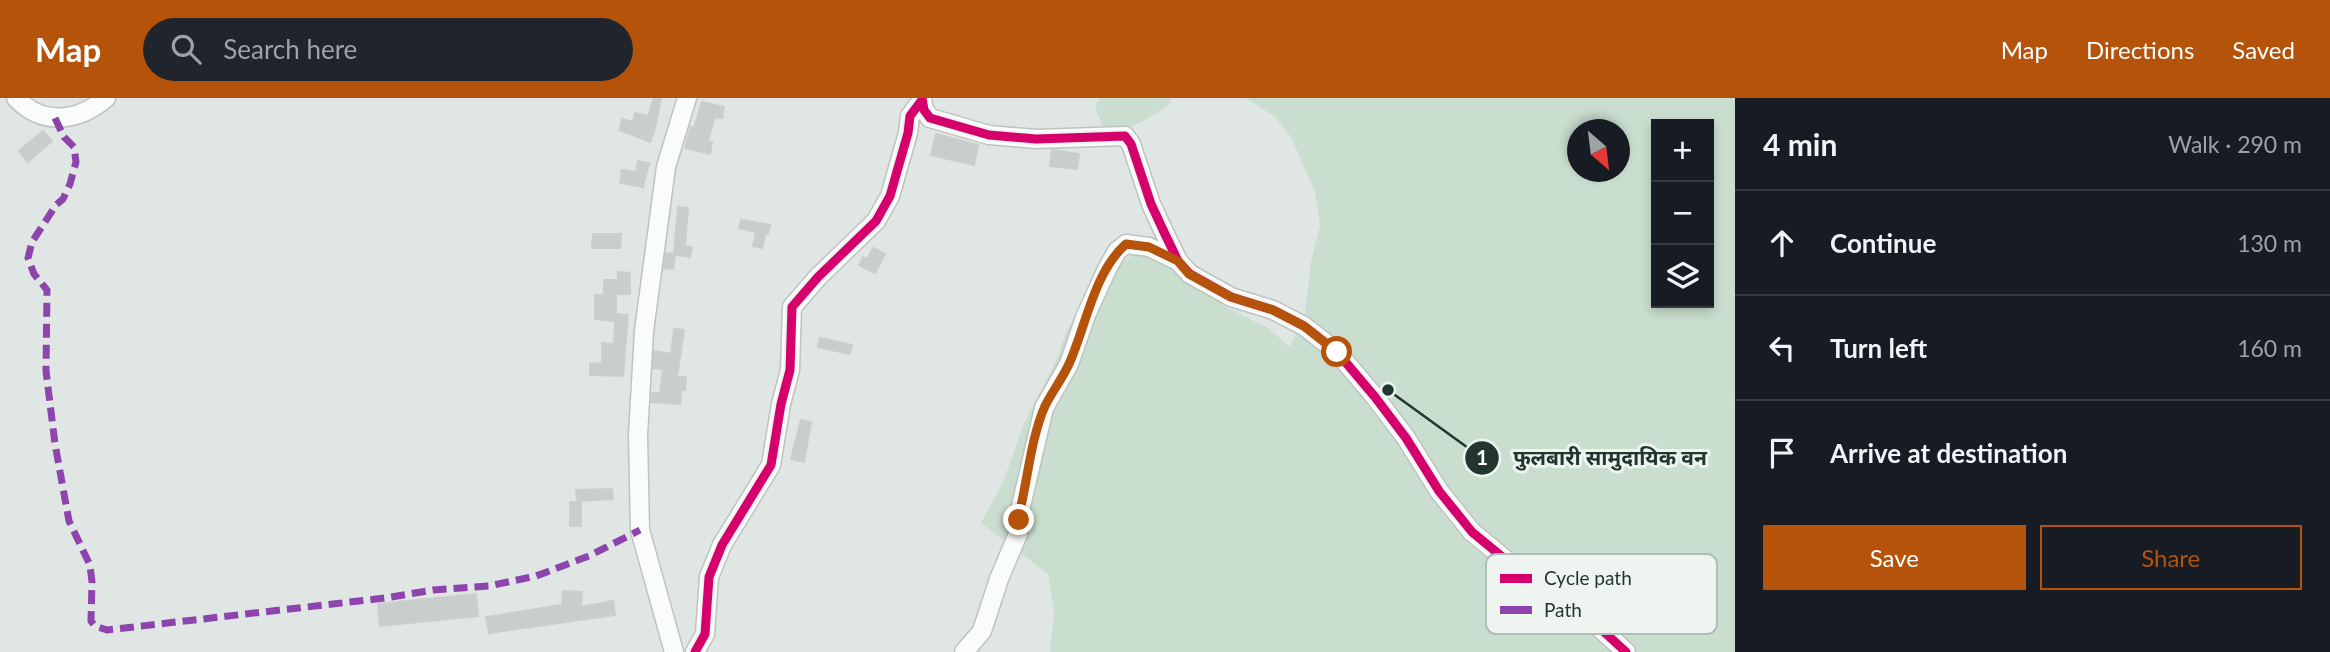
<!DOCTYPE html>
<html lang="en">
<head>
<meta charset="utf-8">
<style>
	:root { --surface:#171b24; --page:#20242c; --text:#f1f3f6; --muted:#9ea1a6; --line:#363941; --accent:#b45309 }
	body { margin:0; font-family:Lato,"Noto Sans Devanagari",sans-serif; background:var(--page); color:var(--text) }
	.controls { position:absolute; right:21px; top:21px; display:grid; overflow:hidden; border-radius:0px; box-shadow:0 4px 10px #0003 }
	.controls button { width:63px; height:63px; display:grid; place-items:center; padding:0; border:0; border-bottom:2px solid var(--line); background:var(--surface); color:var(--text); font:35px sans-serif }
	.compass { position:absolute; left:1567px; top:21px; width:63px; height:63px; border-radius:50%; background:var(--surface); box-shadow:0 4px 10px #0003; rotate:152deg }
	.stop { position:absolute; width:21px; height:21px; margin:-16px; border:5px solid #b45309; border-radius:50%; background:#fff }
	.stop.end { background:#b45309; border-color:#fff; box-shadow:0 2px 7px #0008 }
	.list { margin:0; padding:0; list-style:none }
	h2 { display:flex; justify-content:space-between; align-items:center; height:91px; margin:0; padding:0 28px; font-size:30px }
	h2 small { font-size:23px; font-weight:400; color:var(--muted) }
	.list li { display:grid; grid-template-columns:46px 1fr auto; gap:21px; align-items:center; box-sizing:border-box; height:105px; padding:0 28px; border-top:2px solid var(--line) }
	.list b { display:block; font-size:26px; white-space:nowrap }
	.list em { font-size:23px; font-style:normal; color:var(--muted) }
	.actions { display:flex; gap:14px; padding:21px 28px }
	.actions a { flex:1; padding:16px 0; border:2px solid var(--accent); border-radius:0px; text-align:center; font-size:24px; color:var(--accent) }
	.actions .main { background:var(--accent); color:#fff }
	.icon { flex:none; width:38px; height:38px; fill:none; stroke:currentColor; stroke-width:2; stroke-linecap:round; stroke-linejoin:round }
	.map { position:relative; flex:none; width:1735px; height:554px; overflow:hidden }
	header { display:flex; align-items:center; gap:42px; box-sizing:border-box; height:98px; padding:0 35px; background:var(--accent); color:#fff }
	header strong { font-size:33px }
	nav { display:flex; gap:38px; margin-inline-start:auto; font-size:24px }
	.search { width:490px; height:63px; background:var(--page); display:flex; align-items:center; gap:18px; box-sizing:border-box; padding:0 24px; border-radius:38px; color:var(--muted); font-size:26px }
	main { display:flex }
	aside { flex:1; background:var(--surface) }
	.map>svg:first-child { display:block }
	.green { fill:#cadecf; fill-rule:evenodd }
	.building { fill:#c9cecc; stroke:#c9cfcc; stroke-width:2 }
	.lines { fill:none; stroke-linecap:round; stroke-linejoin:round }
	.minor-casing { stroke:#bdc3c0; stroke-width:21 }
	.minor { stroke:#fafbfb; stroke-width:18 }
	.quiet { stroke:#8e44ad; stroke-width:7; stroke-dasharray:14 7; stroke-linecap:butt }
	.cycleway-casing { stroke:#eef5f1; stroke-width:13 }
	.cycleway { stroke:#d6006c; stroke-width:9 }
	.route { stroke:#b45309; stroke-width:9 }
	.key { fill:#eef5f1; stroke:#b0bcb7; stroke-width:2 }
	.key-label { font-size:19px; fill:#21362f }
	.leader { fill:none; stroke:#21362f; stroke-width:2.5 }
	.callout-dot { fill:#21362f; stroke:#eef5f1; stroke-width:2.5 }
	.mark-label { font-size:21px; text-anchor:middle; font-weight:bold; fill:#fff }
	.callout-label { font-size:21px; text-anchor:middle; font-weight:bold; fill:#21362f; stroke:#eef5f1; stroke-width:6; stroke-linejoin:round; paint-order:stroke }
</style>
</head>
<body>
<header>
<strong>Map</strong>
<div class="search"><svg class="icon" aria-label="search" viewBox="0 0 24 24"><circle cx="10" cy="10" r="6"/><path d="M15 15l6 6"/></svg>Search here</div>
<nav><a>Map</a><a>Directions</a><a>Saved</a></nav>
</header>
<main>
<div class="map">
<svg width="1735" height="554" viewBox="0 0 1735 554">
	<rect width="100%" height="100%" fill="#e0e6e3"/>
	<path class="green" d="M1100,0H1171L1169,7C1143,23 1137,31 1104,31L1095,9Z
		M1246,0H1735V554H1050L1054,513L1048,476L981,425L1003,384L1025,323L1057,261L1067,232L1103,177L1137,154L1165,165L1226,209L1268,230L1290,249L1305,215L1311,163L1320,127L1315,94L1291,39L1274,18ZM1656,26H1709V205H1656ZM1577,32H1619V74H1577Z"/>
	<path class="building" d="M654,0H661L655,30L650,44L620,32L622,21L633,24L635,15L648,18Z
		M702,4L724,9L722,20L715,19L708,43L712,44L710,56L685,50L691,29L694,30Z
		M43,33L52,43L28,64L19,53Z
		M936,36L978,47L974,67L931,57Z
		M1052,52L1079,56L1077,71L1050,68Z
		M638,63L649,65L643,89L620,85L622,72L636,74Z
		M678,109L688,110L685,148L692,149L690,159L675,157L673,171L664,170L666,155L674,156Z
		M741,122L770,127L768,136H765L762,150L753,148L756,134L739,130Z
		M593,136H621L620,150H592Z
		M873,150L885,156L875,175L859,167L863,159L867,161Z
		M618,174L630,175V196H616V216L628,217L623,278L590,277V265L602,266V245L614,246L615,223L595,221V197H604V182H618Z
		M674,231L684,232L677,279H686L685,292H681L680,306L651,304L652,295H660L663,271L653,270L654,253L671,256Z
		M820,240L852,247L850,256L818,249Z
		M801,322L811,324L804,364L791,361Z
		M612,391L613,401L577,403L576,392Z
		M570,404H581V428H570Z
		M563,493L582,494L581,509L613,503L615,517L489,535L486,519L562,507Z
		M476,496L478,518L380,528L378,506Z"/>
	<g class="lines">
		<defs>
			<path id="minor" d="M16,0C42,28 78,24 106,0
				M922,0L924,12L930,20L989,37L1036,41L1125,38L1131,46L1151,106L1164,134L1178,163L1190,176L1231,199L1273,212L1304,228L1337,254L1375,299L1406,340L1439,393L1472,434L1512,467L1590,521L1626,554
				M674,554L640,432L638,337L644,233L666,69L687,0
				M695,554L705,536L709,479L722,447L771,367L781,306L790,272L792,209L818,179L876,123L890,98L908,35L910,18L922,2
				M964,554L982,533L999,481L1018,436L1021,408L1044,310L1069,266L1086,217L1107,171L1117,153L1126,146L1149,149L1178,163"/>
		</defs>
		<use href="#minor" class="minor-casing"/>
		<use href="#minor" class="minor"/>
		<path class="quiet" d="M55,20L64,39L74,49L76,64L70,86L63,101L56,107L32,144L28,160L34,176L47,192L46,273L55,346L69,423L90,467L92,484L91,523L95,528L107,532L385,500L433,492L489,488L536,478L589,458L640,432"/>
		<defs>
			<path id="cycleway" d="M922,0L924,12L930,20L989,37L1036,41L1125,38L1131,46L1151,106L1164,134L1178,163L1190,176L1231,199L1273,212L1304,228L1337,254L1375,299L1406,340L1439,393L1472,434L1512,467L1590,521L1626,554
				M695,554L705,536L709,479L722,447L771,367L781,306L790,272L792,209L818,179L876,123L890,98L908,35L910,18L922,2"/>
		</defs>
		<use href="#cycleway" class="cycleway-casing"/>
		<use href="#cycleway" class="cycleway"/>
	</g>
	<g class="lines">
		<path class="route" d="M1019,422L1021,408C1028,377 1032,337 1045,308C1052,294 1062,281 1069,266C1086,228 1094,174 1126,146L1149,149L1178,163L1189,176L1231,199L1273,212L1304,228L1337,254"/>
	</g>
	<rect x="1486" y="456" width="231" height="80" rx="10" class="key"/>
	<rect x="1500" y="476" width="32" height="9" fill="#d6006c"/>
	<rect x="1500" y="508" width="32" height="8" fill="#8e44ad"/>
	<g class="key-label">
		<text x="1544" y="487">Cycle path</text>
		<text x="1544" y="519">Path</text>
	</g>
	<path class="leader" d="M1388 292L1482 360"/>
	<g class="callout-dot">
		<circle cx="1388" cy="292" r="7"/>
		<circle cx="1482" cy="360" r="18"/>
	</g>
	<g class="mark-label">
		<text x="1482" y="367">1</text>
	</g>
	<g class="callout-label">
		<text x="1610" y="367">फुलबारी सामुदायिक वन</text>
	</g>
</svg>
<div class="controls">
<button>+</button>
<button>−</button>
<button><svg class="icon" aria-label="layers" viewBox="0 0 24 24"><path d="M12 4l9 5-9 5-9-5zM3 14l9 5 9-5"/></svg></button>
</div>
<svg class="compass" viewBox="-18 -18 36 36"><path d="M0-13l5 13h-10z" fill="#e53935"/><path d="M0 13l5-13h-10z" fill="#9ea1a6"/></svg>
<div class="stop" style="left:1337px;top:254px"></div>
<div class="stop end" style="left:1019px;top:422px"></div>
</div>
<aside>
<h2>4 min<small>Walk · 290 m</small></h2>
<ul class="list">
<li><svg class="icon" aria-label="ahead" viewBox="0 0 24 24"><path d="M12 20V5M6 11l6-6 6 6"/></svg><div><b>Continue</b></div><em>130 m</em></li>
<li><svg class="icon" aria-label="left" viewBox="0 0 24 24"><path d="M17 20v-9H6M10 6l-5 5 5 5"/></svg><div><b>Turn left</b></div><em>160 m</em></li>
<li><svg class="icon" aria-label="arrive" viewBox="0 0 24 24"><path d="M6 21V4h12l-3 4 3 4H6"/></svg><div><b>Arrive at destination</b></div></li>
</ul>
<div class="actions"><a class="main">Save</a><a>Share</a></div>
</aside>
</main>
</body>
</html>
